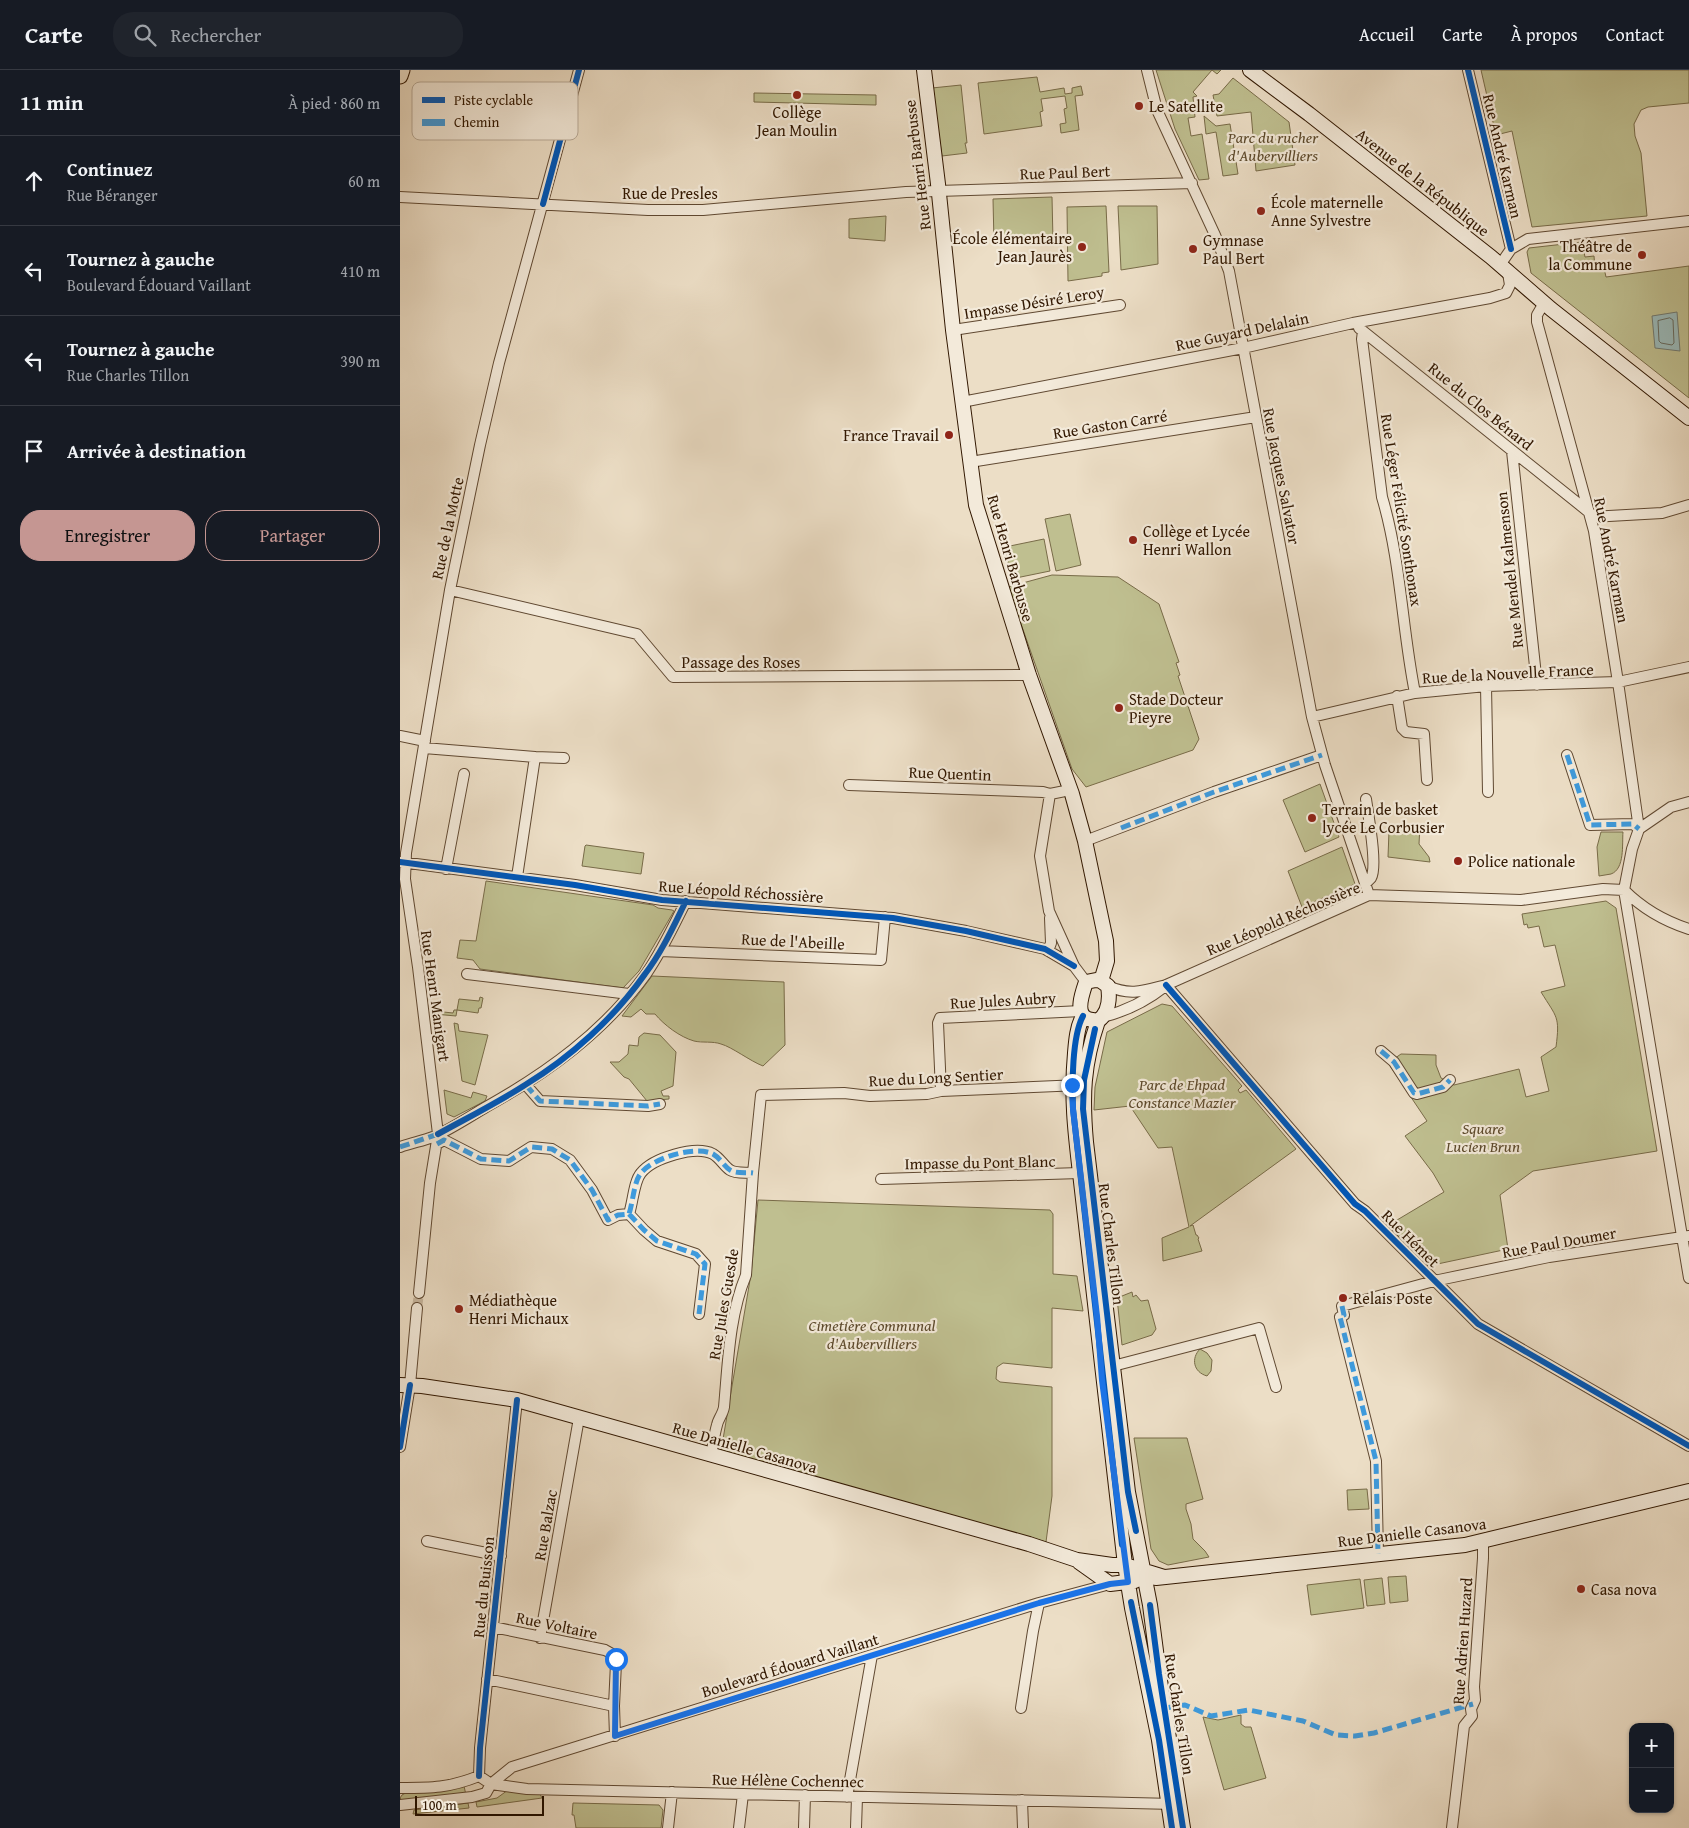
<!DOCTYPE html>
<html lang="fr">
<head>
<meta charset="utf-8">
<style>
	:root { --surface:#171b24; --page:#20242c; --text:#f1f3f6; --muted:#9ea1a6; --line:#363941; --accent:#c59692 }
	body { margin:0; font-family:"Gentium Book Plus",serif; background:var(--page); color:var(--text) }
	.controls { position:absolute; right:15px; bottom:15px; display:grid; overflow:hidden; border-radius:10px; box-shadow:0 1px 4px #0004 }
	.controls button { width:45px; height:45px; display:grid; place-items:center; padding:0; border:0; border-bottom:1px solid var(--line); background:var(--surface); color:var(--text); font:25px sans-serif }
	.scale { position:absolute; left:15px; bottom:12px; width:129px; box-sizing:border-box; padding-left:5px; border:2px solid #311700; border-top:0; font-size:14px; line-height:18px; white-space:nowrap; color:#311700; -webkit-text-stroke:4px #f3eada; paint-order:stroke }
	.stop { position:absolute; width:15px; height:15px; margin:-11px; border:4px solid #1a73e8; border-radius:50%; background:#fff }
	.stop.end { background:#1a73e8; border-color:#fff; box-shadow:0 1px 5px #0008 }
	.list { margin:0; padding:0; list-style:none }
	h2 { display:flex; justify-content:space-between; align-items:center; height:65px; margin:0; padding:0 20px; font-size:21px }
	h2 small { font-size:16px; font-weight:400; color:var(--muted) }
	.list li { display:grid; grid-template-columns:32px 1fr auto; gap:15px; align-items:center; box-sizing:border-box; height:90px; padding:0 20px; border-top:1px solid var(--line) }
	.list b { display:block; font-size:19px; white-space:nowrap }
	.list p { margin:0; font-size:16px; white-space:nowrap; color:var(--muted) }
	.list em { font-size:16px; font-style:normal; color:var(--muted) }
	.actions { display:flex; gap:10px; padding:15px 20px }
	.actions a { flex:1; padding:11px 0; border:1px solid var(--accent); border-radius:20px; text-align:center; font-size:18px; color:var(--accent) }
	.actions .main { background:var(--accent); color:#111 }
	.icon { flex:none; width:28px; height:28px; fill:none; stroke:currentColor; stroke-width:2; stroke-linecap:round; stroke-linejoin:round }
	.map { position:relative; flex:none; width:1289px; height:1758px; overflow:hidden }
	header { display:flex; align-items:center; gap:30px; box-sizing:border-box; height:70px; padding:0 25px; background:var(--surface); border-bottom:1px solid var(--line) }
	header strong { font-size:24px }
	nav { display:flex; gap:28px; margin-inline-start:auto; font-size:18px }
	.search { width:350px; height:45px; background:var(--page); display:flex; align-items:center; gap:12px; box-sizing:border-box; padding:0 18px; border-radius:20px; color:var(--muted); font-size:19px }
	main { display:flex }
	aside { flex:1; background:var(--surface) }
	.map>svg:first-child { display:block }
	.green { fill:#bfbf90; stroke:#786b48 }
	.water { fill:#9abbbc; stroke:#707971 }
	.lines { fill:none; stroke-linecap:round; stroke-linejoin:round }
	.shore { stroke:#66695e; stroke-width:1 }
	.street-tunnel { stroke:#c7b69e; stroke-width:10; stroke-dasharray:10 5; stroke-linecap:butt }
	.street-casing { stroke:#604932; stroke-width:12 }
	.secondary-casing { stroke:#311700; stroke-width:16 }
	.primary-casing { stroke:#311700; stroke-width:17 }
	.street { stroke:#f3eada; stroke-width:10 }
	.secondary { stroke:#f3eada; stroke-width:14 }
	.primary { stroke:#ecdec6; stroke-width:15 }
	.quiet { stroke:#3e9adc; stroke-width:5; stroke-dasharray:10 5; stroke-linecap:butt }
	.cycleway-casing { stroke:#f3eada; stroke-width:9 }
	.cycleway { stroke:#0057b8; stroke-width:6 }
	.route { stroke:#1a73e8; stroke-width:6 }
	.poi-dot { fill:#8f2418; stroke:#f3eada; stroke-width:2 }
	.labels { text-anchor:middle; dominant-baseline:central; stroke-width:4.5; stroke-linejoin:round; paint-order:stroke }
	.poi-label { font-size:16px; fill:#311700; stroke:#f3eada; text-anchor:start }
	.park-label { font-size:16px; font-style:italic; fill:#5c492b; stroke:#f3eada }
	.street-label { font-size:16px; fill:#311700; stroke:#f3eada }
	.key { fill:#f3eada; stroke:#b9ab99; stroke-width:1 }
	.key-label { font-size:14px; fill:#311700 }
</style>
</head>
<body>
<header>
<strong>Carte</strong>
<div class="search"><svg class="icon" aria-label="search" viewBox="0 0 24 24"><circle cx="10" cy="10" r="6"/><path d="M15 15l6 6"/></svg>Rechercher</div>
<nav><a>Accueil</a><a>Carte</a><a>À propos</a><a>Contact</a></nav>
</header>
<main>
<aside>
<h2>11 min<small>À pied · 860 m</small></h2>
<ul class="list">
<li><svg class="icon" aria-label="ahead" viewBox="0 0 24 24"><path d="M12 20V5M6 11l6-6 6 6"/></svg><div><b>Continuez</b><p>Rue Béranger</p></div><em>60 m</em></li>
<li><svg class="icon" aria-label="left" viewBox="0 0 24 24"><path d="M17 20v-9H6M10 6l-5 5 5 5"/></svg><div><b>Tournez à gauche</b><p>Boulevard Édouard Vaillant</p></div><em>410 m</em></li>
<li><svg class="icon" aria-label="left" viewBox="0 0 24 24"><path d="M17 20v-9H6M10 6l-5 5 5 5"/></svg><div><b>Tournez à gauche</b><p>Rue Charles Tillon</p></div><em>390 m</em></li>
<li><svg class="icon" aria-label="arrive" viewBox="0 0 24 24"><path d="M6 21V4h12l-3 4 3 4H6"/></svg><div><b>Arrivée à destination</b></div></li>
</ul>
<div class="actions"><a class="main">Enregistrer</a><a>Partager</a></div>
</aside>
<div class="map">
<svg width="1289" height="1758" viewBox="0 0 1289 1758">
	<rect width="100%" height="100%" fill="#ecdec6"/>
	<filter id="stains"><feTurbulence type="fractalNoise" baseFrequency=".004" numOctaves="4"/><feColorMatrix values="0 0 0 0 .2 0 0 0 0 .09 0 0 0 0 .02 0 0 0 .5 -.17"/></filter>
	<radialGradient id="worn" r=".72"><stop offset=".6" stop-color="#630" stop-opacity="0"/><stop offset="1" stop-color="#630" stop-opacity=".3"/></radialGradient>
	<path class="green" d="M756,0H821L817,4L812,0L793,22L797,26L793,27L795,47L788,48L791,66L802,64L809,109L799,110L775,59Z
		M1081,0H1289V33L1248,37L1241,40L1234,54L1235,66L1241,83L1247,146L1132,157L1112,61L1096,65Z
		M637,7L640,22L664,18L665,24L672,23V18L681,16L683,25L675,26L679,60L661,63L660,54L666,53L664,39L667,38L665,26L641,29L643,41L640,42L642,56L584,64L578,13Z
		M833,8L889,52L895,95L856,101L851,42L817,46L813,25L819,24Z
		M561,15L567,73H565L567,83L542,86L532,18Z
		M354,23L476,25V35L354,32Z
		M804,46L816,56L830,54L838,104L823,106L816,62L806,64Z
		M652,127L653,171L594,173L593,129Z
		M706,136L709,202L702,203V206L668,211L667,137Z
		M718,136H757L758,194L721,200Z
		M486,146L485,171L449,168V149Z
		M1182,172L1185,187L1194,186L1195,199L1204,198L1206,207L1289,196V328L1131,203L1127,182L1129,178Z
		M670,444L681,495L656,501L645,449Z
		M644,469L650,501L611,509L605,477Z
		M652,505L718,507L759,534L779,592L776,593L780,605L778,606L799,669L793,680L686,717L672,699L608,517Z
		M920,714L939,767L905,782L883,730Z
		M1020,755L1019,774L1029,787L1030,792L988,787L989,761Z
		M1201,762H1223C1222,774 1225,799 1211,804C1207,805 1203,805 1199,806L1197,777Z
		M186,775L244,783L241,804L182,796L185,776Z
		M942,777L955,814L902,837L888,801Z
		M86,811L253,835L258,838L272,840L274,841L239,901L223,918L80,899L73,890L57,888L60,870L76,871Z
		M1206,831L1216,838L1257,1081L1133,1101L1100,1125L1108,1179L1028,1196L987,1156L1044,1122L1033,1103L1005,1066L1027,1051L988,993L1001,984L1036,985V995L1041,1008L1054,1015L1119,999L1126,1027L1149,1021L1141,987L1156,977C1160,946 1157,948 1141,922L1165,916L1155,875L1144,877L1139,856L1128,858L1127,854L1124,855L1122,844Z
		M252,906L384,912L385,975L363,996C350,991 332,977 321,974C313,971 302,973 294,971C280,967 264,955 255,944H246L241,939L231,947L222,946Z
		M80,927L83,928L81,938H79L78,943L57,940L56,946L34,944V941L53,943L54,940H57L59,929L79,931Z
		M762,934L772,936L842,1016L838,1020L840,1023L846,1020L896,1079L790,1156L793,1155L796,1165H797L799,1168L798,1169L802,1181L763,1191L762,1168L789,1157L772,1077L758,1078L730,1036L694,1040L695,1017L707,962Z
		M54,953L58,954L59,961L88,965L75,1015L62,1011Z
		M244,963L260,965L276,982L273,1016L261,1021L263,1026H269V1029L247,1031L229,1009L224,1007L210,992H219L228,984L229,975L238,976L239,967Z
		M44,1020L71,1028L73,1022L87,1026L85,1031L54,1047L47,1044Z
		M358,1130L650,1140L653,1144V1204L677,1206L683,1241L652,1238V1298L603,1293L597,1297L596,1309L600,1312L652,1317V1426L646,1472L321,1381L351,1204Z
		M732,1222L733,1227L736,1225L741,1231L748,1230L756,1259L752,1265L722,1275L717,1228Z
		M800,1279L807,1283L812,1290L811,1301L807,1306C793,1302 791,1288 800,1279Z
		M734,1368H787L803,1429L786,1434V1439L791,1454L793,1469L805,1481L809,1487L768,1495L759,1491L751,1479Z
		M967,1419L969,1439L948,1440L947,1420Z
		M1006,1506L1008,1531L990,1533L988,1507Z
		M982,1508L985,1534L967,1536L964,1510Z
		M960,1509L964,1538L911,1545L907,1515Z
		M841,1645V1654L845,1657H851L866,1708L824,1720L803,1647L818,1650Z
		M64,1716L66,1725L4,1732L0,1728L2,1725L11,1720Z
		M108,1720L127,1721L132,1724H140L142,1728L77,1737L76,1732L97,1728Z
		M68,1733L69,1738L13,1744L14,1740Z
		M173,1733L259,1735L263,1740L261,1758H176L174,1745H172Z"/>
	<path class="water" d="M1277,242L1280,281L1255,278L1252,246Z"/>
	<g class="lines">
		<path class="shore" d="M1270,248L1273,250L1274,273L1272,275L1261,273L1259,271L1258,251Z"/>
		<path class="street-tunnel" d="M17,1238L19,1223"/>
		<defs>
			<path id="street" d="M747,0L757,40L815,165L829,201L912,647L925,695L969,825
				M1068,0L1111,179
				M0,127L248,140H303L506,122L792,113
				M1100,195L1111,179L1128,169L1289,151
				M1144,233L1137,245V252L1194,461L1218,612L1239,759
				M959,258L1190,443
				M553,260L720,235
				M963,261L962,269L982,427C1001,491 1002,559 1015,623
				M562,332L843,278L953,253L1090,228L1106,223L1110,215L1108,203
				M1112,381L1137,615
				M570,392L856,347
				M1191,447L1262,443L1289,435
				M50,520L237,564L273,607L629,605
				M1086,616L1088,722
				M997,626L1002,658L1006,662L1024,664L1027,710
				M912,647L1015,623L1086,616L1218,612L1289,597
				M0,666L25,671
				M24,678L135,687L117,807
				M1167,685L1190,755L1233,754L1239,759
				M135,687L164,688
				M449,715L643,722L650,724
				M650,724L640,786L649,841L674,896
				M650,724L670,720
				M1289,732L1271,737L1239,759L1232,779L1224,820L1289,1208
				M685,771L814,722L922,685
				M1,792L175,815L262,830L493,848L566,861L645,879L674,896L686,912
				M46,799L64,704
				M965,814C966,813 970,809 971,808C978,796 968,744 966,729
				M1224,820C1243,839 1264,851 1289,859
				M260,881L481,890L485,847
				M648,881L651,873L650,848
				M67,904L229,924
				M766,915L955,1134L965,1141L1078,1254L1289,1376
				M708,916C730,926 743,921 766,915L969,825L1121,830L1203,819L1224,820
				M703,947C726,941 745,932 764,917
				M981,981L994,992L1014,1023L1017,1024L1043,1017L1050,1010
				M126,1015L140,1031L248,1036L260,1034
				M541,1021L538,953L540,948L681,941
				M37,1074L44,1070L81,1089L109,1091L131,1077L152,1079L170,1090L192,1120L208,1150L218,1145L229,1144C233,1132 234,1111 241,1103C253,1088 295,1075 313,1084C320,1088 324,1096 330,1100C336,1104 346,1102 353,1103
				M0,1077C11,1073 22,1071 33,1067C51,1059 69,1047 86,1037C147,1003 204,962 246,904C262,881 274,855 286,831
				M481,1109L680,1103
				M229,1144L244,1160L257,1171L296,1184L305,1194L299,1244
				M19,1223L30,1113L38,1064L18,897L5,809L6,783L50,520L80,375L99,293L179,0
				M713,1296L859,1258L876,1317
				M0,1377L10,1315L17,1238
				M311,1386C313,1376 314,1365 317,1355C318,1349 323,1344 324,1337C328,1294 329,1246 346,1205L353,1103L361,1025L444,1023L470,1026L527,1024L541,1021L680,1015
				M27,1471L101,1486
				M978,1484L976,1391L940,1247L944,1245L942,1236L1034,1211L1149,1187L1289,1166
				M93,1557L205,1580L214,1585L216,1593L214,1636L215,1666
				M140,1568L179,1348
				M87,1609L214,1636
				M621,1638L633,1561L639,1533
				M79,1706L80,1678L117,1330
				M0,1718C32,1718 49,1718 79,1706L91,1714L127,1719L774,1734
				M447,1727L472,1585
				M622,1730L623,1758
				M0,1735L72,1727L86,1723L91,1714L112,1697L639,1533L710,1514
				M268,1758L272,1722
				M339,1758L343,1724
				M404,1758L405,1725
				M456,1758L457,1727
				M1052,1758L1064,1656L1072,1646L1071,1639L1075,1630L1074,1617L1083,1488V1472"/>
			<path id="secondary" d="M524,0L538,114L553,260L576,435L629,605L672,724L685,771L706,871L707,891L701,911
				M850,0L909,44L1091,187L1151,239L1289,348
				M696,910L701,911L708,916C710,928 709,943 698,951C694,950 689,950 686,948C675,942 683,921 686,912Z
				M683,946C677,957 676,971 675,983C671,1026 675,1061 680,1103L725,1495L732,1538L759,1670L772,1758
				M698,951C683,995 682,1026 686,1072L728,1422L750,1535L759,1604L783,1758
				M0,1315L22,1316L117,1330L629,1474L677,1490L712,1495H725L764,1507
				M679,1492L710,1514L735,1511
				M756,1508L1065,1475L1289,1421"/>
			<path id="primary" d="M0,6L2,0"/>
		</defs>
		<use href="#street" class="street-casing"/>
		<use href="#secondary" class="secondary-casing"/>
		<use href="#primary" class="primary-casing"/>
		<use href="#street" class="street"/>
		<use href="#secondary" class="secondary"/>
		<use href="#primary" class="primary"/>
		<path class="quiet" d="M1167,685L1190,755L1233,754L1239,759
			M721,758L814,722L922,685
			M981,981L994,992L1014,1023L1017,1024L1043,1017L1050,1010
			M126,1015L140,1031L248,1036L260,1034
			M37,1074L44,1070L81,1089L109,1091L131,1077L152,1079L170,1090L192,1120L208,1150L218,1145L229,1144C233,1132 234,1111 241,1103C253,1088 295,1075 313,1084C320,1088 324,1096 330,1100C336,1104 346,1102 353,1103
			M0,1077L38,1064
			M229,1144L244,1160L257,1171L296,1184L305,1194L299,1244
			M942,1236L944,1245L940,1247L976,1391L978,1484
			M765,1638L785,1635L811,1646L849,1640L903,1651L936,1665L955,1666L974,1663L1073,1634"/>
		<defs>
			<path id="cycleway" d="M1068,0L1111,179
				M143,134L179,0
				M0,792L175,815L262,830L493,848L566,861L645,879L674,896
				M766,915L955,1134L965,1141L1078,1254L1289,1376
				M683,946C672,966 672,1015 673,1039L722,1475
				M695,959L684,1010L683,1039L728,1422L736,1461
				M38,1064C67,1048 97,1033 125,1015C171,987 214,948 245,904C262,882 274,855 286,831
				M0,1377L10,1315
				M731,1532L759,1670L772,1758
				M750,1535L759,1604L783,1758
				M79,1706L80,1678L117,1330"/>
		</defs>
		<use href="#cycleway" class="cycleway-casing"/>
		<use href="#cycleway" class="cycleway"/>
	</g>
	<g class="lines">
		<path class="route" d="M216,1589L215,1666L639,1533L710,1514L728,1512L702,1310L697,1246L673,1039L672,1015"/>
	</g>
	<g class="poi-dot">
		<circle cx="397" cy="25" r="5"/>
		<circle cx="739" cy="36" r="5"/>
		<circle cx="861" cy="141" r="5"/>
		<circle cx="682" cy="177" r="5"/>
		<circle cx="793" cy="179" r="5"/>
		<circle cx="1242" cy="185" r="5"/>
		<circle cx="549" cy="365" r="5"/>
		<circle cx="733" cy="470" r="5"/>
		<circle cx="719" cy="638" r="5"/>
		<circle cx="912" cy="748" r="5"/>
		<circle cx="1058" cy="791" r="5"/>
		<circle cx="943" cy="1228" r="5"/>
		<circle cx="59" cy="1239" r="5"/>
		<circle cx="1181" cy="1519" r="5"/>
	</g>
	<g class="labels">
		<g class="poi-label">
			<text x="749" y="36">Le Satellite</text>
			<text x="397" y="42" text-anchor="middle">Collège<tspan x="397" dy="18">Jean Moulin</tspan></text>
			<text x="871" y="132">École maternelle<tspan x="871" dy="18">Anne Sylvestre</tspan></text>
			<text x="672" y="168" text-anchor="end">École élémentaire<tspan x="672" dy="18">Jean Jaurès</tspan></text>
			<text x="803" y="170">Gymnase<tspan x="803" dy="18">Paul Bert</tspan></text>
			<text x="1232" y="176" text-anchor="end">Théâtre de<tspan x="1232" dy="18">la Commune</tspan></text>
			<text x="539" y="365" text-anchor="end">France Travail</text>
			<text x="743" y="461">Collège et Lycée<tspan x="743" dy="18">Henri Wallon</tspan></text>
			<text x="729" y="629">Stade Docteur<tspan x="729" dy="18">Pieyre</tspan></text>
			<text x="922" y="739">Terrain de basket<tspan x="922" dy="18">lycée Le Corbusier</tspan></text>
			<text x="1068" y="791">Police nationale</text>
			<text x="953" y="1228">Relais Poste</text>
			<text x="69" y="1230">Médiathèque<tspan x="69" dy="18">Henri Michaux</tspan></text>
			<text x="1191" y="1519">Casa nova</text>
		</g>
		<g class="park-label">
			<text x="873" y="67">Parc du rucher<tspan x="873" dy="18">d'Aubervilliers</tspan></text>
			<text x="782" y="1014">Parc de Ehpad<tspan x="782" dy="18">Constance Mazier</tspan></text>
			<text x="1083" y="1058">Square<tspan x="1083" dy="18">Lucien Brun</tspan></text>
			<text x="472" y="1255">Cimetière Communal<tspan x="472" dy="18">d'Aubervilliers</tspan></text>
		</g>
		<g class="street-label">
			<text transform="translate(1103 86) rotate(77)">Rue André Karman</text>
			<text transform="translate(517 95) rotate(-97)">Rue Henri Barbusse</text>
			<text transform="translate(665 102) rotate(-2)">Rue Paul Bert</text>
			<text transform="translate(1023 112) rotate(38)">Avenue de la République</text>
			<text x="270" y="123">Rue de Presles</text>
			<text transform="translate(634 232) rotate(-9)">Impasse Désiré Leroy</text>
			<text transform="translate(842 261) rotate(-12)">Rue Guyard Delalain</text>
			<text transform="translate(1081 336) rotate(39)">Rue du Clos Bénard</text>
			<text transform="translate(710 354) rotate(-9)">Rue Gaston Carré</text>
			<text transform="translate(882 406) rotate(79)">Rue Jacques Salvator</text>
			<text transform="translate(1002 440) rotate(81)">Rue Léger Félicité Sonthonax</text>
			<text transform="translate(47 458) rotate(-78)">Rue de la Motte</text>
			<text transform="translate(611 488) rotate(74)">Rue Henri Barbusse</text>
			<text transform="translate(1212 490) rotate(79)">Rue André Karman</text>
			<text transform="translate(1109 500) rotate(-96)">Rue Mendel Kalmenson</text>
			<text x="341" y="592">Passage des Roses</text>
			<text transform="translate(1108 603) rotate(-3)">Rue de la Nouvelle France</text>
			<text transform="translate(550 703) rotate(2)">Rue Quentin</text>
			<text transform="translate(341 821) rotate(4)">Rue Léopold Réchossière</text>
			<text transform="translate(883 848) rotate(-23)">Rue Léopold Réchossière</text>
			<text transform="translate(393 871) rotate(3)">Rue de l'Abeille</text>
			<text transform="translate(36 926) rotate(82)">Rue Henri Manigart</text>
			<text transform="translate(603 930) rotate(-3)">Rue Jules Aubry</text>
			<text transform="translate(536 1007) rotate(-3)">Rue du Long Sentier</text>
			<text transform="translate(580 1092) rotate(-1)">Impasse du Pont Blanc</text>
			<text transform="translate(1011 1168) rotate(45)">Rue Hémet</text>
			<text transform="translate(1159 1172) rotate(-10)">Rue Paul Doumer</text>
			<text transform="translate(712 1174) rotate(83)">Rue Charles Tillon</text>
			<text transform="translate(323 1234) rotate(-80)">Rue Jules Guesde</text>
			<text transform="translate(345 1377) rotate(16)">Rue Danielle Casanova</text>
			<text transform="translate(145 1455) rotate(-80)">Rue Balzac</text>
			<text transform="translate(1012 1462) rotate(-7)">Rue Danielle Casanova</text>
			<text transform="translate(83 1517) rotate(-84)">Rue du Buisson</text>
			<text transform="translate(157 1555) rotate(12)">Rue Voltaire</text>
			<text transform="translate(1062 1571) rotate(-86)">Rue Adrien Huzard</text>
			<text transform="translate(390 1595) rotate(-17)">Boulevard Édouard Vaillant</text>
			<text transform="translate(780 1644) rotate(81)">Rue Charles Tillon</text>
			<text transform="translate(388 1710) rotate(1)">Rue Hélène Cochennec</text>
		</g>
	</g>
	<rect x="12" y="12" width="166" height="58" rx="8" class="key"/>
	<rect x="22" y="27" width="23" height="6" fill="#0057b8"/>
	<rect x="22" y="49" width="23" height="7" fill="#3e9adc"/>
	<g class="key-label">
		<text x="54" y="35">Piste cyclable</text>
		<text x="54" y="57">Chemin</text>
	</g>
	<rect width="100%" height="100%" filter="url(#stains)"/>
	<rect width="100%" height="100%" fill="url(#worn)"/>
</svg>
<div class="controls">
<button>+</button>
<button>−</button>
</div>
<div class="scale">100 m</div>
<div class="stop" style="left:216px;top:1589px"></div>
<div class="stop end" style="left:672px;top:1015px"></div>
</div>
</main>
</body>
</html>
